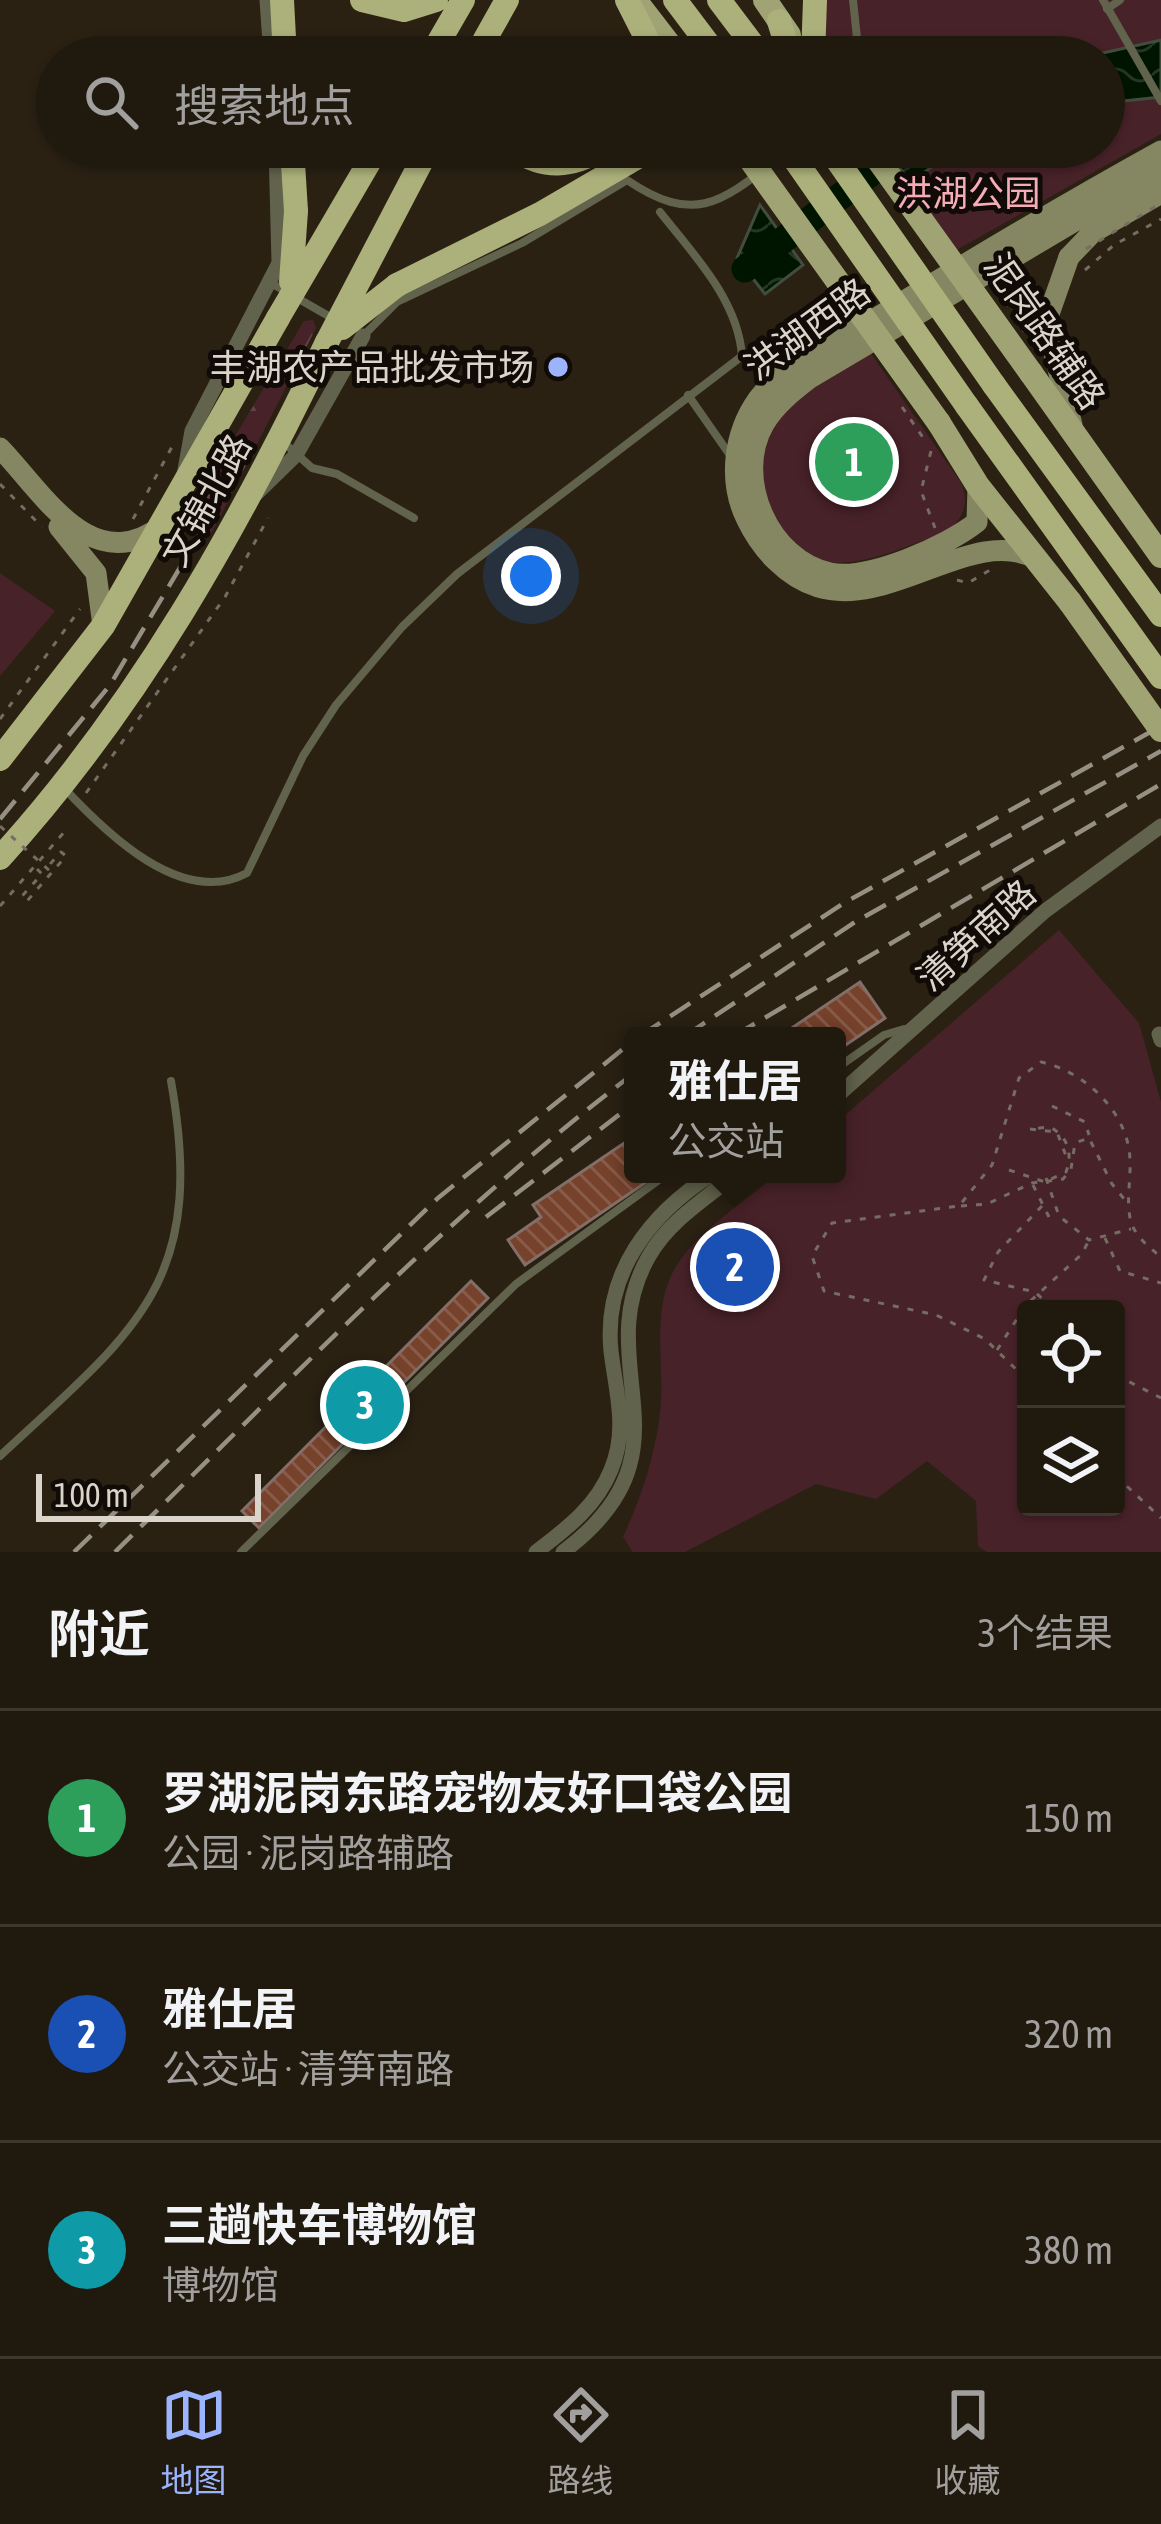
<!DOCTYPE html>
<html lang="zh">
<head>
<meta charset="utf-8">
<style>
	:root { --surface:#20190e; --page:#2d261c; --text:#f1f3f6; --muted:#a2a09e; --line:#3d382e; --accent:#9cb4fd }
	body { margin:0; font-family:"Asap Condensed","Noto Sans SC",sans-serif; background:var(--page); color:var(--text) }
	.controls { position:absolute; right:36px; bottom:36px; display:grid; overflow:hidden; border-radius:12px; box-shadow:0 3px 9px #0004 }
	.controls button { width:108px; height:108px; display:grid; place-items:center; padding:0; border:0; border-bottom:3px solid var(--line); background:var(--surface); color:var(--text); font:60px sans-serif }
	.scale { position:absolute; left:36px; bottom:30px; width:225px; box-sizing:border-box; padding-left:12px; border:6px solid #dad4ca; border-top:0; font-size:33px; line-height:42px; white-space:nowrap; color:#dad4ca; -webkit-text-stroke:9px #100b06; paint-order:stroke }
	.you { position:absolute; left:531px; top:576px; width:42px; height:42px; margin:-30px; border:9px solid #fff; border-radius:50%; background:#1a73e8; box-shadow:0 0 0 18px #1a73e833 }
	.badge { display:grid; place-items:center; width:78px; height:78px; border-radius:50%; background:var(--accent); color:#fff; font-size:39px; font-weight:700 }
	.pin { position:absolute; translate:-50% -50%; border:6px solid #fff; box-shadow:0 3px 12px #0006 }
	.popup { position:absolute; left:624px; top:1027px; width:222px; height:156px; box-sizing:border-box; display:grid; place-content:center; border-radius:12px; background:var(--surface); filter:drop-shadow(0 3px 9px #0005); font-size:39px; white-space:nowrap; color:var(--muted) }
	.popup b { font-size:45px; color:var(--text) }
	.popup::after { content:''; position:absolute; left:50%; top:100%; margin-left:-24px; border:24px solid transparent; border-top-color:var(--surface) }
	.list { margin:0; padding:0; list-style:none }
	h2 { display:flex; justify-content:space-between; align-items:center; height:156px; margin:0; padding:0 48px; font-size:51px }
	h2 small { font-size:39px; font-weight:400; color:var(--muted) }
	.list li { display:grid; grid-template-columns:78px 1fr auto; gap:36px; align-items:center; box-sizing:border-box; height:216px; padding:0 48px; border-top:3px solid var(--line) }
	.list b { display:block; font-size:45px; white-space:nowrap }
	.list p { margin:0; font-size:39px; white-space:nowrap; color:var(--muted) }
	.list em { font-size:39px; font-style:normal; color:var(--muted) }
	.icon { flex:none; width:66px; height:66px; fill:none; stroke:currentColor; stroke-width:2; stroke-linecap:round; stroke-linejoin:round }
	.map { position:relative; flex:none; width:1161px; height:1552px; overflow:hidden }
	.search { position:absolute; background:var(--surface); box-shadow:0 3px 9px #0004; left:36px; right:36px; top:36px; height:132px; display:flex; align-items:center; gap:30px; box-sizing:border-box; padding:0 42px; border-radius:66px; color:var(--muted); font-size:45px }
	.sheet { height:804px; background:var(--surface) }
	nav { display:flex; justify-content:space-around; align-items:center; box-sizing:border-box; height:168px; border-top:3px solid var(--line); background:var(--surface); font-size:33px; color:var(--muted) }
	nav a { display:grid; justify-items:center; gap:6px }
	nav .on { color:var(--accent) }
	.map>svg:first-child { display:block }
	.forest { fill:url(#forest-firs) }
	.park { fill:#482229; fill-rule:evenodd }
	.water { fill:url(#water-waves); stroke:#414e3d; stroke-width:3 }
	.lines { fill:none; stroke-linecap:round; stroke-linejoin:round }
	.river { stroke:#001500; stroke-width:27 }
	.building { fill:url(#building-back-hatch); stroke:#836f67; stroke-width:3 }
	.path { stroke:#756d61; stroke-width:3; stroke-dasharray:6 9; stroke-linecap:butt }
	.service { stroke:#61634c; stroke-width:8 }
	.minor { stroke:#61634c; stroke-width:15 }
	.secondary { stroke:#858762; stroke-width:21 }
	.primary { stroke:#a0a373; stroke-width:24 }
	.trunk { stroke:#acb07a; stroke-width:24 }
	.rail { stroke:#968f84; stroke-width:4.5; stroke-dasharray:24 12; stroke-linecap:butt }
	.path-bridge { stroke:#756d61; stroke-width:3; stroke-dasharray:6 9; stroke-linecap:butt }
	.secondary-bridge { stroke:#858762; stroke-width:21 }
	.primary-bridge { stroke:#a0a373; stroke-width:24 }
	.trunk-bridge { stroke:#acb07a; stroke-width:24 }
	.poi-dot { fill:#9cb4fd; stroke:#100b06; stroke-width:4.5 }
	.labels { text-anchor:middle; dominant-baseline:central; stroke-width:10; stroke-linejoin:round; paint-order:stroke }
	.park-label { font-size:36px; fill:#f6acb6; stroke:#100b06 }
	.street-label { font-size:36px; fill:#dad4ca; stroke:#100b06 }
	.poi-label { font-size:36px; fill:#dad4ca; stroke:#100b06; text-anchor:end }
</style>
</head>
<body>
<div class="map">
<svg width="1161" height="1552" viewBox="0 0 1161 1552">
	<defs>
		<pattern id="forest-firs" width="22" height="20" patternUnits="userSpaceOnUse" patternTransform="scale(3)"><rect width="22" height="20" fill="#482229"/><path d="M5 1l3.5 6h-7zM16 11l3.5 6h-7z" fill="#624147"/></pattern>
		<pattern id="water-waves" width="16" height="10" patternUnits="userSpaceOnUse" patternTransform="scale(3)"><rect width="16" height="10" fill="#001500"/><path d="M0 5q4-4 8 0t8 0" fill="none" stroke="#253624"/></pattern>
		<pattern id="building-back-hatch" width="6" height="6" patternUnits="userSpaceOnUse" patternTransform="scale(3)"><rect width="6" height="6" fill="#76422c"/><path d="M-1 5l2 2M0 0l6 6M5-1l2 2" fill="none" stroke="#895c49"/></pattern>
	</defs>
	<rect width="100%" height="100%" fill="#2a2113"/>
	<path class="forest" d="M313,320L316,328L211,534L186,518L304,321Z"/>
	<path class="park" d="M815,0H1161V134L953,252L879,147H1104V57H815Z
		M867,348L962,484C966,498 967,506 959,519C951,533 926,540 911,545C841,572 792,577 766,494C757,466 762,431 783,408C804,384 841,367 867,348Z
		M0,573L55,611L0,676Z
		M1059,930L1139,1023L1161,1102V1552H987L978,1546L976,1501L927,1461L876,1499L816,1484L685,1552H633L623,1537C641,1498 655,1456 660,1413C665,1369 652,1317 671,1276C690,1235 744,1203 777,1174H837V1122ZM1026,1309H1116V1507H1026Z"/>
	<path class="water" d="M1161,40V97L1104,103V57H1085Z
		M885,147H961L910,182Z
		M760,205L803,265L765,294L737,258Z"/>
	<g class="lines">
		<path class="river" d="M745,269L905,147"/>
	</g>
	<path class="building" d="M860,982L885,1018L837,1051V1036H780Z
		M633,1137V1174H658L525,1265L508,1240L541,1217L533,1205Z
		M471,1281L488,1298L259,1528L242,1511Z"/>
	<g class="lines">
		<path class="path" d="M672,158L703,152L731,163
			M1085,270L1114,245L1161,219
			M998,288L1025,333
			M902,407L924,439
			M931,451L921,491L935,528
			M0,484L42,527
			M133,519L174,443
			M957,580L968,583L990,570
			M0,719L80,609
			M86,793L225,597L268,518
			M37,869L42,874L22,896L27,901L66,856L61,852L51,863L46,858
			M0,906L66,830
			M1052,1106L1085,1122L1089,1135
			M1030,1129L1057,1132L1066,1156
			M1046,1178L1059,1216L1089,1240L1131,1229
			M1033,1185L1049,1217
			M961,1206L987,1204L1032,1183L1063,1179L1071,1169L1075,1143L1089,1138L1112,1184L1129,1205
			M1042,1206L998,1252L984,1280L1035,1292L1054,1309
			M1105,1238L1120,1271L1161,1283
			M997,1350L1026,1305L1082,1254L1089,1240
			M1116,1375L1161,1398
			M1026,1379L985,1339L936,1315L824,1291L812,1256L832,1223L959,1206L992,1165L1019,1078L1041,1062C1086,1072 1130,1114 1130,1162C1131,1183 1124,1210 1134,1229C1140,1240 1151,1249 1161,1257
			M1116,1476L1161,1518"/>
		<path class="service" d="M853,0L859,57
			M1103,0L1161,101
			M1107,9L1120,0
			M660,212C694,255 738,300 742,356
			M271,283L332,318
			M365,334L397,302L522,243L627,180C699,229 726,198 786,152
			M688,395L732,458
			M282,441L312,468L337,474L414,518
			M64,788C106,833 182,908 247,873L303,756L336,705L402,627L457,574L742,356L807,352
			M837,1068L884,1035L904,1029
			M0,1456C137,1329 207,1283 171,1081
			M241,1552L516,1284L667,1174"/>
		<path class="minor" d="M267,0L271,57
			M184,475L192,431L279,263L276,147
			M256,494L296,455L363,336
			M1159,1034L1161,1040
			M837,1096L1045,911L1161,826
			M536,1552C566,1529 596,1507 611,1470C628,1429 616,1393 611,1351C603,1273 650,1214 712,1174
			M563,1552C700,1450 586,1366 649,1256C669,1221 705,1199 736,1174"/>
		<path class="secondary" d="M1069,257L1092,233L1161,193
			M1055,357L1072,425
			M0,448C45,495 91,578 162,526
			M978,486L977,522C947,546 868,581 830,573C769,560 733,478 764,424C775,405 793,391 810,378L1161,170
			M59,527L96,573L103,626
			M1037,559C973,524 892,609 818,587C786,577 761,549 747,520C728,482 733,434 758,399C785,363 840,339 878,317C971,260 1065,204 1161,151"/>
		<path class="primary" d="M635,0L679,57
			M765,0L789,35
			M1031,373L1161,556
			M939,423L978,486L1070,602"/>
		<path class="trunk" d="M282,0L285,57
			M362,0L404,10L436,0
			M627,0L656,57
			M675,0L718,57
			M719,0L762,57
			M779,21L790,57
			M430,57L463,0
			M475,57L507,0
			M813,57L815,0
			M292,147L296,211
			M511,147C543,170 572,168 605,147
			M397,285L540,214L655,147
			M994,385L1161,615
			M967,406L1161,677
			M0,759L103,626L278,318
			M0,858C139,705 238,528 327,342"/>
		<path class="rail" d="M0,819L110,685L203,529
			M640,1036L844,903L1161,726
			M685,1036L855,922L1161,751
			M734,1036L1161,784
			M486,1217L633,1104
			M74,1552L438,1198L633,1041
			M115,1552C283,1387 445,1217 633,1074"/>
		<path class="path-bridge" d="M1086,249L1161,203
			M0,826L52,873
			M1009,1170L1045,1182L1066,1172C1073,1153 1068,1137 1050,1127L1030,1129"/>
		<path class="secondary-bridge" d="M1055,357L1049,314L1069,257"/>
		<path class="primary-bridge" d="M869,147L1031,373
			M750,159L939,423
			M1070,602L1161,730"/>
		<path class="trunk-bridge" d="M786,147L967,406
			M828,147L994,385
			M291,282L296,211
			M278,318L378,147
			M342,328L397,285
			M327,342L429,147"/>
	</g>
	<circle class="poi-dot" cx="558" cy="367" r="12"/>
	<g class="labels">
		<g class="park-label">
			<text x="968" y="193">洪湖公园</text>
		</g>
		<g class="street-label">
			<text transform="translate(807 329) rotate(-36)">洪湖西路</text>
			<text transform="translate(1045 331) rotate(55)">泥岗路辅路</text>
			<text transform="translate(206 500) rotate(-61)">文锦北路</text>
			<text transform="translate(976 935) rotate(-42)">清笋南路</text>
		</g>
		<g class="poi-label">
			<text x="534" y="367">丰湖农产品批发市场</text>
		</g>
	</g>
</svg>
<div class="controls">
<button><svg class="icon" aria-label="locate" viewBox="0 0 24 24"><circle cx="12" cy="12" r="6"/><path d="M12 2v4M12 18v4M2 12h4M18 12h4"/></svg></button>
<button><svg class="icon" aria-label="layers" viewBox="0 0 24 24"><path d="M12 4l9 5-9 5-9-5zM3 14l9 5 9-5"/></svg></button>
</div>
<div class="scale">100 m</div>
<div class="you"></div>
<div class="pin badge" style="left:854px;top:462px;background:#2e9e5b">1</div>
<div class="pin badge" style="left:735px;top:1267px;background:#1a4fb4">2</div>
<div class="popup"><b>雅仕居</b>公交站</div>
<div class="pin badge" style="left:365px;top:1405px;background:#0f9aa8">3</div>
<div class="search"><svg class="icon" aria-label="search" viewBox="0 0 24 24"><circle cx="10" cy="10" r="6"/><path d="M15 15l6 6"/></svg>搜索地点</div>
</div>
<section class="sheet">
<h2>附近<small>3个结果</small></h2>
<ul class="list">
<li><span class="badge" style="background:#2e9e5b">1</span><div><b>罗湖泥岗东路宠物友好口袋公园</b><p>公园 · 泥岗路辅路</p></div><em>150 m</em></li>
<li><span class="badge" style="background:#1a4fb4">2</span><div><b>雅仕居</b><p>公交站 · 清笋南路</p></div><em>320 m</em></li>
<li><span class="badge" style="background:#0f9aa8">3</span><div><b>三趟快车博物馆</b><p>博物馆</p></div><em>380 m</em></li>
</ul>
</section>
<nav>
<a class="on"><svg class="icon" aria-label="map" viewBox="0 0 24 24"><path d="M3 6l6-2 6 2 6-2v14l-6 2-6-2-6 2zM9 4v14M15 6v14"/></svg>地图</a>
<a><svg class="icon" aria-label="directions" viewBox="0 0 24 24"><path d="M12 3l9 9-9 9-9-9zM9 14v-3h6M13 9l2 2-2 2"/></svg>路线</a>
<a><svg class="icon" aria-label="saved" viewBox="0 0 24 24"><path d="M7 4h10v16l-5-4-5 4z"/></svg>收藏</a>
</nav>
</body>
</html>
